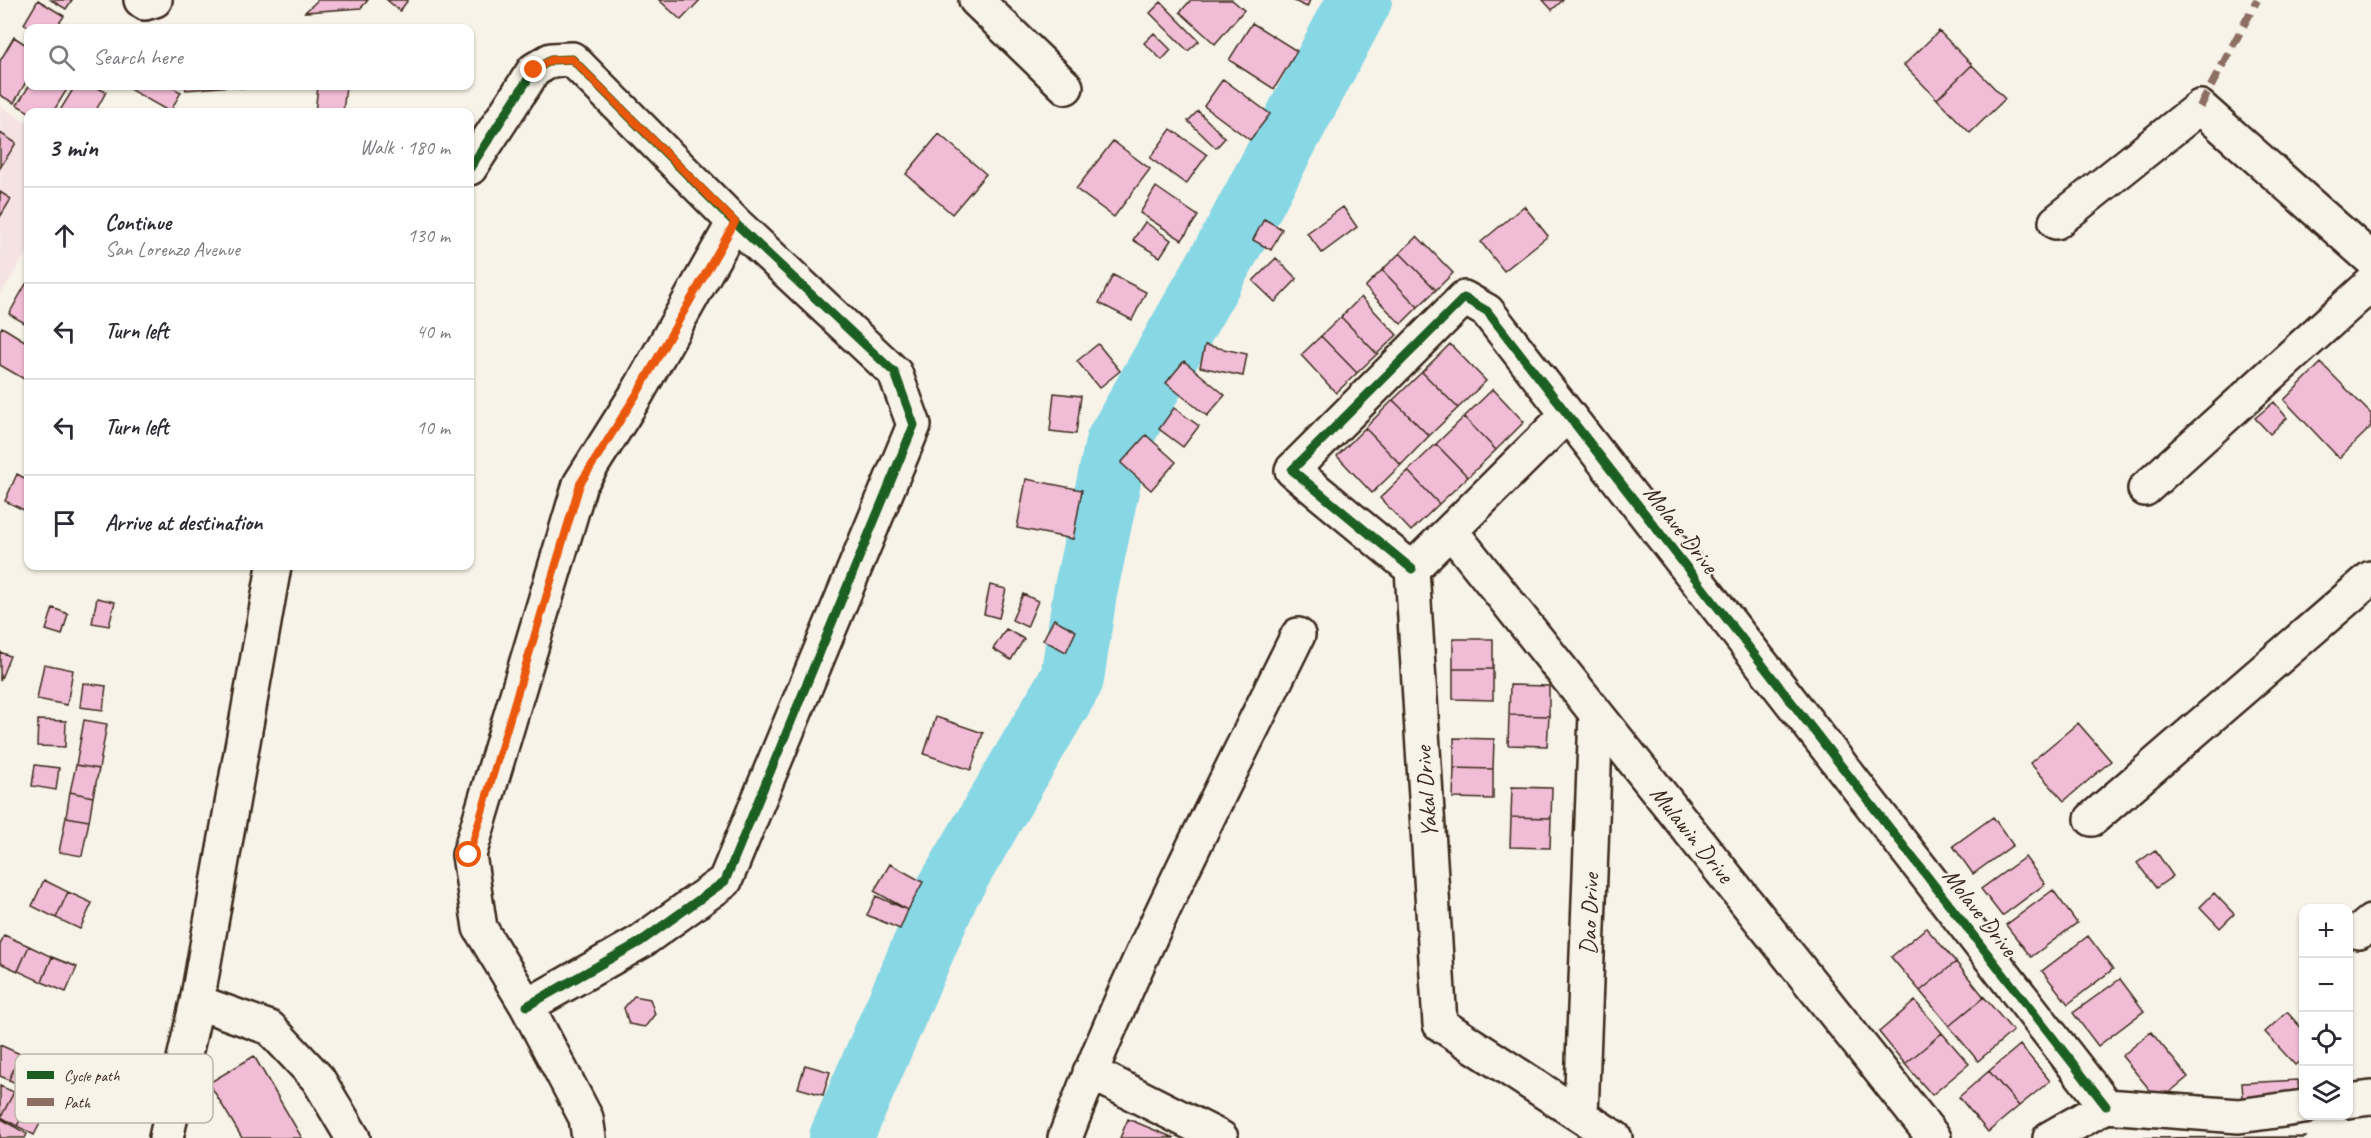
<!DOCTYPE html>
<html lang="en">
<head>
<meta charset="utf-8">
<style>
	:root { --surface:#fff; --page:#f2f2f3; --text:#2b2b33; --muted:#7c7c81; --line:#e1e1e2 }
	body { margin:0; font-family:Caveat,sans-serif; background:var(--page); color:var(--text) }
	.controls { position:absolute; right:18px; bottom:18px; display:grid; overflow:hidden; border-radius:12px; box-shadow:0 2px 4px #0004 }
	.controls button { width:54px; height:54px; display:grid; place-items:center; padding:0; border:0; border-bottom:2px solid var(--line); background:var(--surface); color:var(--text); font:30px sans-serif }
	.stop { position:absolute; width:18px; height:18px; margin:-14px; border:4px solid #ea580c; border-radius:50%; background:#fff }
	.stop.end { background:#ea580c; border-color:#fff; box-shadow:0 2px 6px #0008 }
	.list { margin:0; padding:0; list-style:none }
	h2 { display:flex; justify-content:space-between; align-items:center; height:78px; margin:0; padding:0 24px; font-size:26px }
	h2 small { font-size:20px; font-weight:400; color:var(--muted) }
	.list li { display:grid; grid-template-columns:39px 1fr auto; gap:18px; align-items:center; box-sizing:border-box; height:96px; padding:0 24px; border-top:2px solid var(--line) }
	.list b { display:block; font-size:22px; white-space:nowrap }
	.list p { margin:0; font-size:20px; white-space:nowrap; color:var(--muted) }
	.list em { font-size:20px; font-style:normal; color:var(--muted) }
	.icon { flex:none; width:33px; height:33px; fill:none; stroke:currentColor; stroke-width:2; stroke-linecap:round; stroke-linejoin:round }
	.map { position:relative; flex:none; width:2371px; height:1138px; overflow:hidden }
	.search { position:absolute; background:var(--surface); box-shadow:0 2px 4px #0004; left:24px; top:24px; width:450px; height:66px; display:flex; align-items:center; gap:15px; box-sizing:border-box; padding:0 21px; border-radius:12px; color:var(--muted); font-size:22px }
	.panel { position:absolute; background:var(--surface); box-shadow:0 2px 4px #0004; left:24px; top:108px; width:450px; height:462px; border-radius:12px }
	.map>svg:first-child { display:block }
	.built { fill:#f5e2e2 }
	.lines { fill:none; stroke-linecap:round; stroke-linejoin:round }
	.river { stroke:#88d7e5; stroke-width:64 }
	.building { fill:#f1bcd5; stroke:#3b2a1e; stroke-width:1.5 }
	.street-casing { stroke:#3b2a1e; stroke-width:38 }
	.street { stroke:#f7f3e8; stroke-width:33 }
	.quiet { stroke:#8d6e63; stroke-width:8; stroke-dasharray:15 8; stroke-linecap:butt }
	.cycleway-casing { stroke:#f7f3e8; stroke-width:13 }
	.cycleway { stroke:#1b5e20; stroke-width:9 }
	.route { stroke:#ea580c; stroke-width:8 }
	.labels { text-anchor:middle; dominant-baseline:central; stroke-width:4.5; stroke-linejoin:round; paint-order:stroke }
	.street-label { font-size:24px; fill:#3b2a1e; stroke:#f7f3e8 }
	.key { fill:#f7f3e8; stroke:#bfb7ab; stroke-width:1.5 }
	.key-label { font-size:16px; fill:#3b2a1e }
</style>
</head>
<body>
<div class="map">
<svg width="2371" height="1138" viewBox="0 0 2371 1138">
	<rect width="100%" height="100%" fill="#f7f3e8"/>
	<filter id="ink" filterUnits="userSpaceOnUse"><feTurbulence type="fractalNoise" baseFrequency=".0167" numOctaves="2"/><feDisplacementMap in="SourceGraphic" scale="12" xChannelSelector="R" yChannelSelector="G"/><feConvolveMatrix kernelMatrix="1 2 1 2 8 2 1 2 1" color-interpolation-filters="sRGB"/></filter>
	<g filter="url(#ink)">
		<path class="built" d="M0,106L28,124V250L0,295Z"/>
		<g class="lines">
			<path class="river" d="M841,1138L948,891L1072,679L1085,593L1117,443L1228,248L1360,0"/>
		</g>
		<path class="building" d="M38,0L64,16L56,28H31L24,24Z
			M51,0H72L66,9Z
			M318,0H368L361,8L305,12Z
			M387,0H408L400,11Z
			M659,0H700L681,20Z
			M1191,0H1232L1244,10L1215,44L1180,12Z
			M1292,0H1310L1307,7Z
			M1543,0H1563L1552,10Z
			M1161,2L1199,41L1188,51L1150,13Z
			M1252,23L1297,51L1274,89L1229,60Z
			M1939,31L1972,65L1937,99L1904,65Z
			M1154,33L1171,50L1162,60L1144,43Z
			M14,37L28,46V78L14,103L0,95V61Z
			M1972,65L2005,99L1970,133L1937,99Z
			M1223,79L1270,114L1250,140L1204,106Z
			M29,86H69L53,112H29L17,105Z
			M75,86H94L106,92L95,112H59Z
			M133,86H169L181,92L170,112L131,90Z
			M185,86H232L186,90Z
			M239,86H275V87L239,88Z
			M318,86H346L343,112H315Z
			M1198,111L1225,138L1216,148L1188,121Z
			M1171,129L1207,155L1186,184L1150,158Z
			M0,133L16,143L0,168Z
			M939,134L986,174L952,214L906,174Z
			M1113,141L1150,169L1114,217L1076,189Z
			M1156,187L1198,216L1182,240L1140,213Z
			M0,192L11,199L0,217Z
			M1524,206L1548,236L1504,271L1481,242Z
			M1343,207L1357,227L1322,253L1307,233Z
			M1264,219L1282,229L1271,250L1253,240Z
			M1145,222L1171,240L1160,257L1133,240Z
			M1417,236L1453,273L1436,290L1400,253Z
			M1400,253L1436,290L1418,307L1382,270Z
			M1276,258L1297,279L1275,302L1253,281Z
			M1382,270L1418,307L1401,324L1365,287Z
			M1113,275L1146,292L1132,320L1099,303Z
			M26,284L28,286V325L9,314Z
			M1361,297L1397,335L1377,354L1341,317Z
			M1341,317L1377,354L1357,373L1321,336Z
			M2,327L28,343V371L24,379L0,365V330Z
			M1321,336L1357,373L1336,393L1301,355Z
			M1098,344L1120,371L1099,388L1077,361Z
			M1450,344L1486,381L1458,408L1422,372Z
			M1205,345L1247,354L1243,376L1200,367Z
			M1184,361L1225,395L1207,416L1166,383Z
			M2321,363L2371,414V427L2339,458L2284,400Z
			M1422,372L1458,408L1429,436L1393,400Z
			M1493,389L1524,422L1496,450L1464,417Z
			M1054,393L1081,396L1076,434L1050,431Z
			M1393,400L1429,436L1401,465L1365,428Z
			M2274,402L2287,418L2270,434L2255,418Z
			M1174,408L1199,426L1183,447L1159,429Z
			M1464,417L1496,450L1468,477L1436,444Z
			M1365,428L1401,465L1372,493L1337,456Z
			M1146,435L1176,462L1151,490L1121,463Z
			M1436,444L1468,477L1439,504L1408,471Z
			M1408,471L1439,504L1411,531L1380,498Z
			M17,474L28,480V512L5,501Z
			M1026,479L1082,490L1073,539L1017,528Z
			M990,585L1006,589L999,618L984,614Z
			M1023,594L1038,601L1027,627L1012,620Z
			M97,598L115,602L109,626L92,623Z
			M53,608L68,614L62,635L46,630Z
			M1054,619L1076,631L1066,652L1043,640Z
			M1006,629L1024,639L1011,660L993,649Z
			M1453,639H1493V669H1453Z
			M0,652L10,656L0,681Z
			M44,664L73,670L67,705L37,699Z
			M1453,669H1493V700L1453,699Z
			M83,683L106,686L103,710L80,707Z
			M1510,685L1549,686V716L1509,715Z
			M1509,715L1549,716L1547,746L1508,745Z
			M936,717L983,733L971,770L924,754Z
			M38,720L66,721L65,747L37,746Z
			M84,720L107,724L99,769L76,765Z
			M2078,723L2111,761L2064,801L2030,763Z
			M1454,738L1494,739L1493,769L1454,768Z
			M35,765L59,768L56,790L32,786Z
			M76,765L99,769L93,797L70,792Z
			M1454,768L1493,769V799L1453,798Z
			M1512,787L1552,788L1551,818L1511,817Z
			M70,792L93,797L89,821L66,817Z
			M66,817L89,821L82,856L59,852Z
			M1511,817L1551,818L1550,848L1510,847Z
			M1993,817L2013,845L1973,874L1953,846Z
			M2155,850L2173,876L2156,888L2137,863Z
			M2025,857L2045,884L2002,916L1981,889Z
			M890,864L923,882L908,910L874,891Z
			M44,880L68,892L56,918L32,906Z
			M2053,890L2077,923L2031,957L2006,925Z
			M68,892L92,903L80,929L56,918Z
			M2214,893L2234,914L2220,928L2200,907Z
			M876,896L908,910L900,929L867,915Z
			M1926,928L1956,962L1920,991L1891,957Z
			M4,935L29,946L18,971L0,963V945Z
			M2088,936L2113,969L2068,1004L2042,971Z
			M29,946L52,957L42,982L18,971Z
			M52,957L77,967L66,992L42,982Z
			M1956,962L1984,997L1949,1026L1920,991Z
			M2120,979L2144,1011L2098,1046L2073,1013Z
			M634,996L650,999L655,1014L645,1027L629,1024L624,1008Z
			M1984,997L2013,1031L1978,1061L1949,1026Z
			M1915,1001L1942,1033L1905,1064L1879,1032Z
			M2287,1012L2304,1031V1058L2295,1065L2265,1032Z
			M2151,1032L2188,1077L2159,1101L2122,1056Z
			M1942,1033L1969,1064L1932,1095L1905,1064Z
			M0,1045L20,1054L9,1080L0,1076Z
			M2020,1045L2050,1081L2019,1106L1989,1071Z
			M20,1054L59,1070L48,1096L9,1080Z
			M254,1056L302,1138H242L209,1083Z
			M805,1065L830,1072L823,1095L798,1088Z
			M1989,1071L2019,1106L1988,1132L1959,1097Z
			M2298,1080L2300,1107L2244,1110L2242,1083Z
			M0,1086L14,1092L1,1117H0Z
			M14,1092L30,1102L17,1126L1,1117Z
			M30,1102L47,1110L34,1135L17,1126Z
			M0,1118L27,1134L25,1138H0Z
			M1128,1119L1174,1138H1120Z
			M2306,1137L2305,1138H2133Z"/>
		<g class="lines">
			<defs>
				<path id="street" d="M141,0L145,3L155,0
					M976,0L1066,87
					M470,168L534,70L551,60L572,59L734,222L895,373L914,425L725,881L640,942L527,1006
					M2056,222L2200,107L2371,259
					M1567,415L1412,569L1440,1024L1615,1138
					M2145,489L2371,284
					M1451,531L1934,1138
					M1412,569L1292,470L1464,298L1487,311L2106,1106
					M2092,819L2371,578
					M2359,932L2371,922
					M197,1002L270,1028L318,1079L353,1138
					M1090,1072L1221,1138
					M2348,1101L2371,1098
					M2106,1106L2239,1116L2304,1107
					M1581,1115L1596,714
					M166,1138L197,1002L274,566
					M589,1138L586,1118L527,1006L480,928L469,855L580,484L638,392L734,222
					M1065,1138C1130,965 1217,801 1298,635
					M2050,1138L2106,1106"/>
			</defs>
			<use href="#street" class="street-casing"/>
			<use href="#street" class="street"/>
			<path class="quiet" d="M2200,107L2257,0"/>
			<defs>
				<path id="cycleway" d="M470,168L534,70L551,60L572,59L734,222L895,373L914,425L725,881L640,942L527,1006
					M1412,569L1292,470L1464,298L1487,311L2106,1106"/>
			</defs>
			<use href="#cycleway" class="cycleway-casing"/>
			<use href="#cycleway" class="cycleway"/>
		</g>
	</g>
	<g class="lines" filter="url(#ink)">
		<path class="route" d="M469,855L580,484L638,392L735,222L572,59L551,60L534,70"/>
	</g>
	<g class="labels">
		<g class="street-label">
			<text transform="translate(1681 529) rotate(52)">Molave Drive</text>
			<text transform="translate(1426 792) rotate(-94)">Yakal Drive</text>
			<text transform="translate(1692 834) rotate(51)">Mulawin Drive</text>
			<text transform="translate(1980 912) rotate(52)">Molave Drive</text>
			<text transform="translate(1589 914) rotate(-88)">Dao Drive</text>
		</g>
	</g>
	<rect x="15" y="1054" width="198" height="69" rx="9" class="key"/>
	<rect x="27" y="1071" width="27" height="8" fill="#1b5e20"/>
	<rect x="27" y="1098" width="27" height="8" fill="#8d6e63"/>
	<g class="key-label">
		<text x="64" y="1081">Cycle path</text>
		<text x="64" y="1108">Path</text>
	</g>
</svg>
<div class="controls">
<button>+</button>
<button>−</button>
<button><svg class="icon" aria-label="locate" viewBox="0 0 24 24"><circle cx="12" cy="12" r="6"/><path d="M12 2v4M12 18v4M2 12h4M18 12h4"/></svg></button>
<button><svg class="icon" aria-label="layers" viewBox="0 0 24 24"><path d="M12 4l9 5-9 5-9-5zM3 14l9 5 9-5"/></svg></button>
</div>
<div class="stop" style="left:469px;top:855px"></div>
<div class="stop end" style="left:534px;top:70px"></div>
<div class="search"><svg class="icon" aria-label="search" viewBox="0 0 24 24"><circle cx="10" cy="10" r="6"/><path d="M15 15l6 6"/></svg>Search here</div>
<section class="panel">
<h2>3 min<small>Walk · 180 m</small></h2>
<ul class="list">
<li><svg class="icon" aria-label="ahead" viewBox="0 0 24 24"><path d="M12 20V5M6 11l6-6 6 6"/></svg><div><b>Continue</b><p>San Lorenzo Avenue</p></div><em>130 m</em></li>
<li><svg class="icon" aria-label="left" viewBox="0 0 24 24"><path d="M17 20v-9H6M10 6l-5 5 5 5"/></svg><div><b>Turn left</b></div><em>40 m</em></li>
<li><svg class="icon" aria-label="left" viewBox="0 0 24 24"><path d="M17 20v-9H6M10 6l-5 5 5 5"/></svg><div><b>Turn left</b></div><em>10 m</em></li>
<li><svg class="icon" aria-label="arrive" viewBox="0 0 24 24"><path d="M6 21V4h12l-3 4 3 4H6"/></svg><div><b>Arrive at destination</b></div></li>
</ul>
</section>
</div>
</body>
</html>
